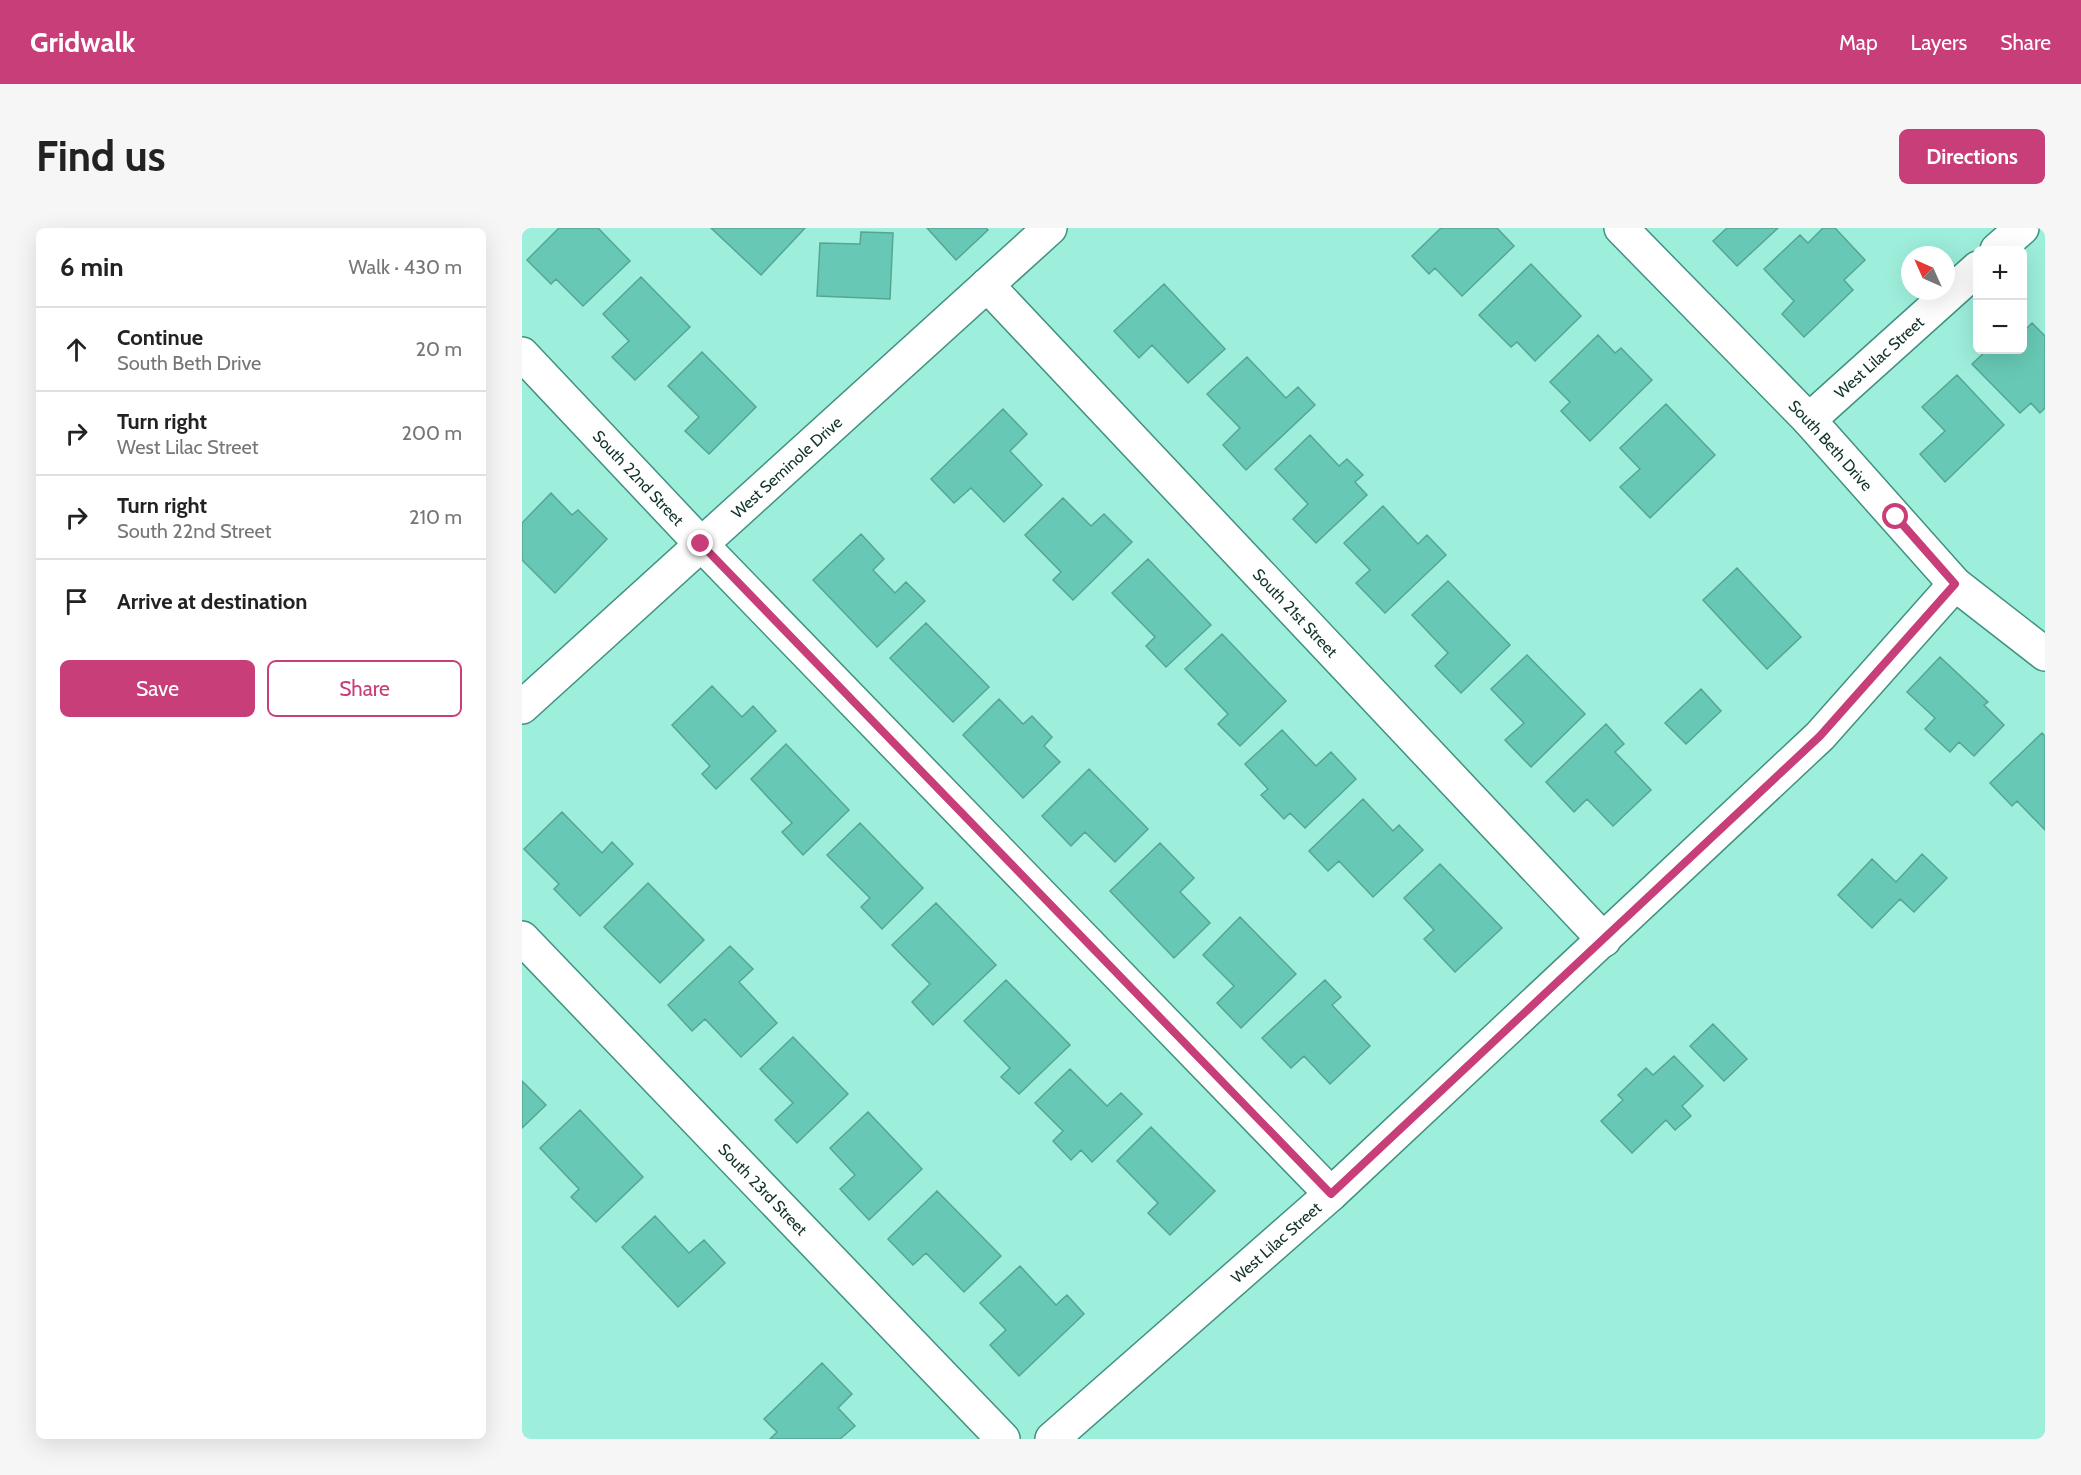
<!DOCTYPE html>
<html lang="en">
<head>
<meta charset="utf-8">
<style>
	:root { --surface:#fff; --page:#f6f6f6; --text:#222; --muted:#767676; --line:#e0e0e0; --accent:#c73e78 }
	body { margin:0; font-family:Cabin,sans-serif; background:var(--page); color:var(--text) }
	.controls { position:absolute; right:18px; top:18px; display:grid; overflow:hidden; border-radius:9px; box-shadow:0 6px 24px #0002 }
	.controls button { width:54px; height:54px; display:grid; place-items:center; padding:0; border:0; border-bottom:2px solid var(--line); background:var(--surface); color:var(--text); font:30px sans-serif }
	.compass { position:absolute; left:1379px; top:18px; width:54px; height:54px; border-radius:50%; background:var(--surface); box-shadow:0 6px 24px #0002; rotate:315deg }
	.stop { position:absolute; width:18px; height:18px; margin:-14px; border:4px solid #c73e78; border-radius:50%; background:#fff }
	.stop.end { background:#c73e78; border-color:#fff; box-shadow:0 2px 6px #0008 }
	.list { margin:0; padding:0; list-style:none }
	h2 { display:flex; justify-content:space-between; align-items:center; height:78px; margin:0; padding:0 24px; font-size:26px }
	h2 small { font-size:20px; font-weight:400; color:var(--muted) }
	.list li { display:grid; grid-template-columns:39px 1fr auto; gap:18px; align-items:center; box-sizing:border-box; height:84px; padding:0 24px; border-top:2px solid var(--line) }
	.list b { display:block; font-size:22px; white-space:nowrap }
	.list p { margin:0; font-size:20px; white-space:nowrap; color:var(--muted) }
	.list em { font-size:20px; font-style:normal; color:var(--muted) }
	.actions { display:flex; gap:12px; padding:18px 24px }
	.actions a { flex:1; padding:14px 0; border:2px solid var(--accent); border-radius:9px; text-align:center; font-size:21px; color:var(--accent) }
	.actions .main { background:var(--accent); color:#fff }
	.icon { flex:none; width:33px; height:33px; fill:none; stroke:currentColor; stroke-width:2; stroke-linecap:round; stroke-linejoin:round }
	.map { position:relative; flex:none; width:1523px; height:1211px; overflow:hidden; border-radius:9px }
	header { display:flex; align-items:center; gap:36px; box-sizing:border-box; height:84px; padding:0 30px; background:var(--accent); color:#fff }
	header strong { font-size:28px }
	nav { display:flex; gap:33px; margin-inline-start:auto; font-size:21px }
	.intro { display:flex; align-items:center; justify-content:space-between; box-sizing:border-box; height:144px; padding:0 36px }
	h1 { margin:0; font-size:42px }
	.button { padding:15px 27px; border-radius:9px; background:var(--accent); color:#fff; font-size:21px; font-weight:700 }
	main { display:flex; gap:36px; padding:0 36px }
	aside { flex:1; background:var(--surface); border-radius:9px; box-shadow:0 6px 24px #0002 }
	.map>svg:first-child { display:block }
	.building { fill:#67c9b5; stroke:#55a594; stroke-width:1.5 }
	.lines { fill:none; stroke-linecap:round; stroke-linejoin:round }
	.minor-casing { stroke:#409181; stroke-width:36 }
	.minor { stroke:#fff; stroke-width:33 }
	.route { stroke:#c73e78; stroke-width:8 }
	.labels { text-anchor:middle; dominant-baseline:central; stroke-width:4.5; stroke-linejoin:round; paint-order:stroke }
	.street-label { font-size:16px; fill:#10322b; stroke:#aafbe8 }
</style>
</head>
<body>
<header>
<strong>Gridwalk</strong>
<nav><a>Map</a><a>Layers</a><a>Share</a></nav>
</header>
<div class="intro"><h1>Find us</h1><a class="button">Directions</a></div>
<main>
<aside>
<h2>6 min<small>Walk · 430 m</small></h2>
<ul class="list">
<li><svg class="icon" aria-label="ahead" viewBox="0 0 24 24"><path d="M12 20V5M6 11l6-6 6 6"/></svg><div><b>Continue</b><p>South Beth Drive</p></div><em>20 m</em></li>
<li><svg class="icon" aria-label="right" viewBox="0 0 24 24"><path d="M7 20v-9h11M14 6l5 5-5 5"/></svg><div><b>Turn right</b><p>West Lilac Street</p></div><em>200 m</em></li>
<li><svg class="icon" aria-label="right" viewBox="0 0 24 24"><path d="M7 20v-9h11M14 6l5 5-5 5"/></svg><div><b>Turn right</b><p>South 22nd Street</p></div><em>210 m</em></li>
<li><svg class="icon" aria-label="arrive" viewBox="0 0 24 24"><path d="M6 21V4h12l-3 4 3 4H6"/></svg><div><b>Arrive at destination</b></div></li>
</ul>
<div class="actions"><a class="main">Save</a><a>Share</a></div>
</aside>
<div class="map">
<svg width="1523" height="1211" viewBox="0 0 1523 1211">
	<rect width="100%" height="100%" fill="#9deedb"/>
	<path class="building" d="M37,0H76L108,33L61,78L34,51L29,56L5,32Z
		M189,0H283L239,47Z
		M405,0H464L466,2L434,32Z
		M919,0H975L992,18L940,68L913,40L907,46L890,28Z
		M1205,0H1256L1215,38L1191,13Z
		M1301,0H1313L1343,32L1322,52L1331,62L1282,109L1260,86L1272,73L1242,41L1278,7L1286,15Z
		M339,4L371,5L368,71L295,68L298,15L338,16Z
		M1009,36L1059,88L1013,133L995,114L989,119L957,87Z
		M119,49L168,99L113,152L90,129L107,113L81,86Z
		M642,56L703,121L666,155L630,117L617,130L592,103Z
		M1510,95L1523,108V180L1518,185L1509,175L1498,185L1450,136L1465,122H1500V105Z
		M1076,107L1093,125L1099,120L1130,152L1068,213L1039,183L1048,174L1028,154Z
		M180,124L234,179L187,226L163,203L177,189L146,158Z
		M725,129L764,170L776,159L793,177L724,242L701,217L718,200L685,166Z
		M1435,147L1482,197L1423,254L1398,226L1423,203L1400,179Z
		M1144,176L1193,227L1128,290L1098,259L1118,241L1098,220Z
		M481,181L505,206L488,223L520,257L482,294L449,260L432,275L409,251Z
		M788,207L817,238L825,231L841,247L833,254L845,267L794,315L771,291L786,276L753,241Z
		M29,265L50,287L56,282L85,311L33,365L0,332V295Z
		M541,270L569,298L582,286L610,314L551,372L531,352L539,344L503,307Z
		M861,278L896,316L905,307L924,327L863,385L834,355L848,342L822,315Z
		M339,306L362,331L351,342L373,365L384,354L403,373L355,419L291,352Z
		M626,331L689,397L644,439L624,418L633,409L590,365Z
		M1215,340L1279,409L1245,441L1181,372Z
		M926,353L988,417L939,465L913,438L926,425L890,387Z
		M404,395L467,459L431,494L368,430Z
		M700,406L764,473L718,518L696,496L706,486L663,441Z
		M1005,427L1063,486L1009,539L983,512L1002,495L969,461Z
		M1418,429L1466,474L1462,477L1482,497L1452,528L1437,514L1428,524L1403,501L1413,490L1385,464Z
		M190,458L220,489L231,478L254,503L194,561L180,546L188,538L150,497Z
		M1179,461L1199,483L1164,516L1143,495Z
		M477,471L501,496L510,488L530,509L522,518L538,534L501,570L441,507Z
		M1084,496L1102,516L1093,524L1129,562L1091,598L1065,571L1052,584L1024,554Z
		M760,502L794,538L809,524L834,551L783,600L768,585L762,591L739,567L746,561L723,536Z
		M1520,505L1523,508V602L1495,573L1490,578L1468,555Z
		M264,516L327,582L281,627L260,604L270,595L229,551Z
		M567,541L626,601L593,634L563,604L549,618L520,588Z
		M841,571L871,603L877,597L901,622L851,669L817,633L806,643L787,623Z
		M40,584L80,625L90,614L111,636L58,688L32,661L37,656L2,621Z
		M338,595L401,660L360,701L339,679L348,670L305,627Z
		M638,615L672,650L658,664L688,695L652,730L588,663Z
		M1400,626L1425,650L1392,684L1378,671L1350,700L1316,667L1350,631L1374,654Z
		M918,636L980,700L933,744L902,711L912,702L882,670Z
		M126,655L182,712L138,755L82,699Z
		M414,675L474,737L411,797L390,774L408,756L370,717Z
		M718,689L774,746L719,800L695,775L712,758L681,727Z
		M208,718L231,741L217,754L255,795L219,829L183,791L170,803L146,777Z
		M484,752L548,817L497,866L479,849L488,840L442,793Z
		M803,752L819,769L810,777L848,818L808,856L782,828L769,840L740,810Z
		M1191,796L1225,831L1202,853L1168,818Z
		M271,809L326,866L275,915L253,892L271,875L238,841Z
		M1152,828L1181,858L1160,878L1169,888L1153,902L1144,892L1110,925L1079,893L1101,872L1096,867L1124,840L1131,847Z
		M548,841L585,878L599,865L620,886L570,934L559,922L549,932L531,913L541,903L513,875Z
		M0,853L24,877L0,900Z
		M58,882L121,949L74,994L49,969L57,961L18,920Z
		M346,884L400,941L347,992L318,961L333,947L308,920Z
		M629,899L693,963L648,1007L626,985L636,975L595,933Z
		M415,963L479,1028L442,1064L404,1025L391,1037L366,1011Z
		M133,988L167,1025L182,1012L203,1035L156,1079L100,1019Z
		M498,1038L534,1077L545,1067L562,1086L497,1148L468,1117L484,1102L458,1075Z
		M300,1135L330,1166L316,1180L333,1198L318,1211H248L255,1204L242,1191Z"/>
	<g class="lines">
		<defs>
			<g id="minor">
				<path id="s1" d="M1099,0L1287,192L1433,356L1523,426"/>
				<path d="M1475,22L1500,0"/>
				<path id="s2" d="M465,57L1082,712"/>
				<path id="s3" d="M0,126L179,316L809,966"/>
				<path id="s4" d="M1287,192L1456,40"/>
				<path id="s5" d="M0,479L528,0"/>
				<path id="s6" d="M0,710L481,1211"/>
				<path id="s7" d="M530,1211L809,966L1298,508L1433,356"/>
			</g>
		</defs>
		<use href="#minor" class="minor-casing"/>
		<use href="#minor" class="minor"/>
	</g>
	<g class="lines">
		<path class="route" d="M179,316L809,966L1298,508L1433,356L1374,289"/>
	</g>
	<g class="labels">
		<g class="street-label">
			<text stroke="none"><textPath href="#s4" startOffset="94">West Lilac Street</textPath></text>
			<text stroke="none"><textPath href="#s1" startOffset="302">South Beth Drive</textPath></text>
			<text stroke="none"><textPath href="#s5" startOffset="357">West Seminole Drive</textPath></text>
			<text stroke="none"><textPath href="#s3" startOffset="170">South 22nd Street</textPath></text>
			<text stroke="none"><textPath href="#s2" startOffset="450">South 21st Street</textPath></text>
			<text stroke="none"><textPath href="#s6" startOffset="348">South 23rd Street</textPath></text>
			<text stroke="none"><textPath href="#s7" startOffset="298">West Lilac Street</textPath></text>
		</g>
	</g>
</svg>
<div class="controls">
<button>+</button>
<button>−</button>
</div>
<svg class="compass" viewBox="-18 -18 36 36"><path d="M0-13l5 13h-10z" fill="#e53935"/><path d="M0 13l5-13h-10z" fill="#767676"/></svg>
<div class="stop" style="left:1374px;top:289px"></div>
<div class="stop end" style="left:179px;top:316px"></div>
</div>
</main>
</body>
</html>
